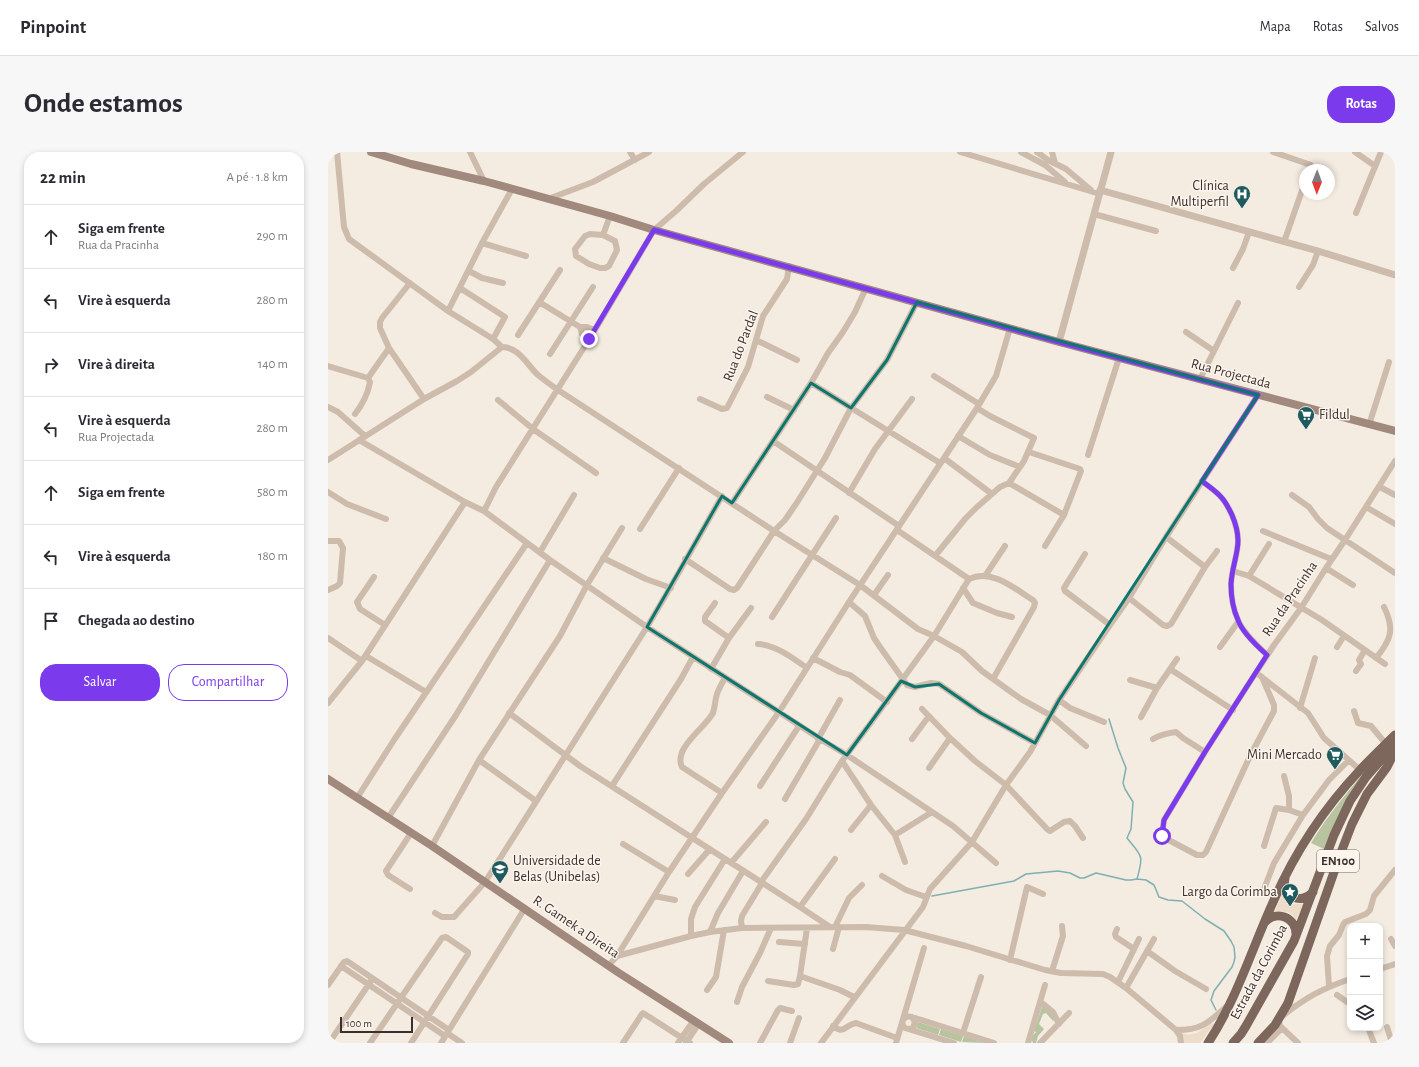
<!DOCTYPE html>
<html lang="pt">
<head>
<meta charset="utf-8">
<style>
	:root { --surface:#fff; --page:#f7f7f7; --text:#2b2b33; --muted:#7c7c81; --line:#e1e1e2; --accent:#7c3aed }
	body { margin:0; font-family:"Alegreya Sans",sans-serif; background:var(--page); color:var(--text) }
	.controls { position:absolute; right:12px; bottom:12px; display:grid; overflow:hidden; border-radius:8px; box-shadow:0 2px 6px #0003 }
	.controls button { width:36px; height:36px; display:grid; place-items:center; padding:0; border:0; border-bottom:1px solid var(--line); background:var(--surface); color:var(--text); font:20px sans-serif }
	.compass { position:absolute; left:971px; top:12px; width:36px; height:36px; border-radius:50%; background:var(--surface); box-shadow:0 2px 6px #0003; rotate:181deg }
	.scale { position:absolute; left:12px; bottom:10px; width:73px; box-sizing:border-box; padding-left:4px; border:2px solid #3b302b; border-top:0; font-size:11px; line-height:14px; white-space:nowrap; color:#3b302b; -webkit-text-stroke:3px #fbf5ee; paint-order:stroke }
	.stop { position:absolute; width:12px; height:12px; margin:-9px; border:3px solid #7c3aed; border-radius:50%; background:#fff }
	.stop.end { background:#7c3aed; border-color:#fff; box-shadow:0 1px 4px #0008 }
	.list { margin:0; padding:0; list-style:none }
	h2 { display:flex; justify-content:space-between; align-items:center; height:52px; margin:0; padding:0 16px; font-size:17px }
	h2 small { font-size:13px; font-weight:400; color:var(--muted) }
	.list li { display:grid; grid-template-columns:26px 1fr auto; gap:12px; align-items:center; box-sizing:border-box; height:64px; padding:0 16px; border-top:1px solid var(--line) }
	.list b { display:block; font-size:15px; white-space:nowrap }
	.list p { margin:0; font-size:13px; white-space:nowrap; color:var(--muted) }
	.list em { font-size:13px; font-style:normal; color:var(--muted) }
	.actions { display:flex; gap:8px; padding:12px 16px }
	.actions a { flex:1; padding:9px 0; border:1px solid var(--accent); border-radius:16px; text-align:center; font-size:14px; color:var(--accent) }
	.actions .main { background:var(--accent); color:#fff }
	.icon { flex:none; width:22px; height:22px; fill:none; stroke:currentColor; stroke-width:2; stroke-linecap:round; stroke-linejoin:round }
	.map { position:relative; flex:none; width:1067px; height:891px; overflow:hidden; border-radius:16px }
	header { display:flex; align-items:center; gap:24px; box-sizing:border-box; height:56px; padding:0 20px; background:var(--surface); border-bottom:1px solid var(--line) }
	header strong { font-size:19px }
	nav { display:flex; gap:22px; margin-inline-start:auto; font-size:14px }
	.intro { display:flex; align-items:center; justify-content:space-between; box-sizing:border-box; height:96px; padding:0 24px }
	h1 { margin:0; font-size:28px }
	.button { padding:10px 18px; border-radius:16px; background:var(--accent); color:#fff; font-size:14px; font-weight:700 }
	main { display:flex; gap:24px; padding:0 24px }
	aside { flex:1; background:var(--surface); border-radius:16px; box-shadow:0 2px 6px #0003 }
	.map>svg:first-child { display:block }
	.green { fill:#b8c4a0 }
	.plaza { fill:#ecdcc8 }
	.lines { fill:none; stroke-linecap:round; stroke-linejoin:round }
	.stream { stroke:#7fb0b2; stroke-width:1.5 }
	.minor { stroke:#cdbbac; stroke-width:6 }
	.tertiary { stroke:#cdbbac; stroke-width:7 }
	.secondary { stroke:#a18a7d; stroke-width:8 }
	.primary { stroke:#7d675c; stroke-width:9 }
	.route { stroke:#7c3aed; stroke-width:5 }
	.marked { fill:none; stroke:#0f766e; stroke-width:3; stroke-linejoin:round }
	.labels { text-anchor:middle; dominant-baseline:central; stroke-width:3; stroke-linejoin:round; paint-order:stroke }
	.shield { fill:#fbf5ee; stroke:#756b66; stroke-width:1 }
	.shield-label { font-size:13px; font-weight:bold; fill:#3b302b }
	.poi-label { font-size:14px; fill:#3b302b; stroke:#fbf5ee; text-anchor:end }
	.street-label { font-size:14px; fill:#3b302b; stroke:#fbf5ee }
</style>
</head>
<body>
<header>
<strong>Pinpoint</strong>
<nav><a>Mapa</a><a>Rotas</a><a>Salvos</a></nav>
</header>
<div class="intro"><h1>Onde estamos</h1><a class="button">Rotas</a></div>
<main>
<aside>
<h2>22 min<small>A pé · 1.8 km</small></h2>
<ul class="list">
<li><svg class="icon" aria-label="ahead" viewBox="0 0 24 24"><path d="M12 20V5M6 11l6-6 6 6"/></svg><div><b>Siga em frente</b><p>Rua da Pracinha</p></div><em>290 m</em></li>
<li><svg class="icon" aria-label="left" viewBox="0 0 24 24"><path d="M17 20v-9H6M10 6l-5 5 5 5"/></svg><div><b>Vire à esquerda</b></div><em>280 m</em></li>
<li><svg class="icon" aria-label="right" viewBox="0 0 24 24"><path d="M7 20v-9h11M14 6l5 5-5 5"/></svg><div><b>Vire à direita</b></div><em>140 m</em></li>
<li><svg class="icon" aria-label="left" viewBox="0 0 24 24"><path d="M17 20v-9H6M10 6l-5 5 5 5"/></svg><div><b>Vire à esquerda</b><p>Rua Projectada</p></div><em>280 m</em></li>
<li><svg class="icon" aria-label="ahead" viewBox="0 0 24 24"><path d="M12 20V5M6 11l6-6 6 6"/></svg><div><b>Siga em frente</b></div><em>580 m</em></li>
<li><svg class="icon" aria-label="left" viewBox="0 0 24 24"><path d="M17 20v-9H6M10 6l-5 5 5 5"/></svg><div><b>Vire à esquerda</b></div><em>180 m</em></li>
<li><svg class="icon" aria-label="arrive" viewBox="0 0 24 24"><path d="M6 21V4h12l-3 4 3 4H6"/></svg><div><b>Chegada ao destino</b></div></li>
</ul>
<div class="actions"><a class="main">Salvar</a><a>Compartilhar</a></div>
</aside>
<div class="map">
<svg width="1067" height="891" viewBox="0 0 1067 891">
	<rect width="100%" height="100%" fill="#f4ebe1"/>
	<path class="green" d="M1064,589L996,697L983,691C1006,653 1035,622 1064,589Z
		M714,855H716L724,863L726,868L725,869L718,861L715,862L711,872L716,877L710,884L708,891H705L703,886L708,880L706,879Z
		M590,870L612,877L610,883L588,876Z
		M613,877L635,884L633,890L611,883Z
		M636,884L656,891L634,890Z"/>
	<path class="plaza" d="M954,743L958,748L963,752H975L968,768L965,763L960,760L947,759Z
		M884,871L886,872L872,891H855L852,880L860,883L869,881Z"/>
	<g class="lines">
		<path class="stream" d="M781,567L790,596L798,616L795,631L797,637L805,650L803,677L799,686C814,705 816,702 809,727
			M604,744L686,729L698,722L730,719L742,721L752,726H756L768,721L798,728H803L809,727L818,728L826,733L831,745L840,748L854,749L877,767L896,779L903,789L906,795L907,805L906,810L904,815L886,839L883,848L888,858"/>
		<path class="minor" d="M9,0L16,75L21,87L120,159L165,187L174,195
			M142,0L156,29
			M302,0L307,8
			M632,0L772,42
			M693,0L717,13L737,30
			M709,0L720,8L738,17L763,38
			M724,0L727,11
			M945,0L983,13L981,18
			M1027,0L1047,14
			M220,47L265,30L321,0
			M1028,61L1053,0
			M766,62L828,79
			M262,82L275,83L287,89L289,98L281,114L277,116H272L261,112L248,104L247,97L257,84Z
			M275,83L282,64
			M956,90L977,30
			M154,91L198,104
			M905,116L915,97L921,80
			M141,119L154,126L175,131
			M82,131L54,166L52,170V176L61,196L96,247
			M971,135L985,113L990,99
			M132,136L177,165L165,187
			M211,150L252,175H259L267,178
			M120,159L154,91L184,37
			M252,175L254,182L261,187
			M858,180L886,199
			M190,183L232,118
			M428,188L469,208
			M222,202L265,135
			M0,214L40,226
			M606,224L651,252
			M40,226L61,196
			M872,227L910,151
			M483,231L612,311
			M439,245L466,258
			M372,247L394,257L399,256L420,215L435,164L459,127L461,114
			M170,248L205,277L268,321
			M0,255L10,260L37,284
			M27,262C34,253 40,242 42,230L40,226
			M1041,273L1061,210
			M630,284L662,303L692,315
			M31,288L137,350L156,359L222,408L319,475L451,560L492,587L519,603L625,674L668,711
			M445,289L571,374
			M701,300L752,317L753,319L736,363L717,394
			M760,303L791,206
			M616,306L664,342
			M0,308L96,247L129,229L143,220L174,195C191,195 199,213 210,223C216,228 223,233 230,238L446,379L532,433L590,477L606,484L634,500L654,519L679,537L693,547L722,563L758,594
			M874,329C880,334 888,339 893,345C898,350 901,357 904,363C917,394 905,403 903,432C903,445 905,457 910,468C915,481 930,494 939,503
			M681,331L736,363
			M1052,335L1067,343
			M0,340L19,352L58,367
			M521,341L547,297L584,247
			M964,343L981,355L990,367L999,376L1067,421
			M404,351L483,231L500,201L515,180L527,160L538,136
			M1038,355L1067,372
			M156,359L168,335L267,178L326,78L348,59L376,32L415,0
			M312,377L351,316
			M569,378L641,427
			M935,379L1003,407
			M838,385L877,415
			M0,389H11L15,396L12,431L9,434L0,438
			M212,400L246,343
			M757,402L736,436L737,439L782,473
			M607,404L637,367L649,355L672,335L681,331L696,309L706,286L662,264L649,256
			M275,406L318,427L343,436
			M357,407L402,437L406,438L409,436L446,379L457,368L468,352L497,306L523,256L559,208L589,150
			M998,416L1025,433
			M905,419L921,424L994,468L1057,512
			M657,424L677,394
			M921,424L941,392
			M46,425L29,450L32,457L57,473
			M635,436L645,451L669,461L684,465
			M546,443L560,423
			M801,446L835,473L839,474L843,472L877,415L889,399
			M521,450L537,464L546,486L552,495L579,533L587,535L603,531L611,532L653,561L707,591
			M387,451L377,465V469L401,486
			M444,465L508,366
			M0,486L34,509
			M430,492C448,493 465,506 479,516
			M892,495L910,470
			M1009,495L1016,484
			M38,504L98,540
			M485,506L512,520L522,523L559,550
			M1048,506C1063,488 1067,477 1056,455
			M383,517L401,486L423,456
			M842,517L905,558
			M1028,519L1033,512L1031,508L1037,498
			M928,521L934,525L946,553V559L922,604L878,700L875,703H869L835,685L834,681L836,668L877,600L918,536L946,493L973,456L998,416L1017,388L1067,309
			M935,526L980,561L996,586L1032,618
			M802,528L829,536
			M731,548L742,556L776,570
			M0,551L34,509L137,350
			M972,556L987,506
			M594,557L622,586L647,609L678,633L719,677L722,679L736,670L742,669L747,674L755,686
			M1026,559L1030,571L1043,574L1058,592
			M181,561L252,614L472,755L502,775
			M813,565L829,536L849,507
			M490,587L512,548
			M584,587L601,564
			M825,587C832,583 840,581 848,580L855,586L877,600
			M151,608L208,649
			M514,609L543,653L567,683L577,710
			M601,616L622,586
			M956,624L961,644V658
			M284,634L353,527L365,505
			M432,634L471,574
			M394,641L354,615C345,596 377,576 385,561C387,555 387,548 389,542C391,536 394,531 397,526
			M29,646L66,588L199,391
			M457,647L492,587
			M60,666L128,563L222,408
			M523,678L543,653
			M567,683L604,660
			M295,692L341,720
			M104,694L151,608L232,484L259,433L294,376
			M936,694L948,656L961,658L975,663
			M403,711L438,670
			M360,722L382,697
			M554,724L578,738L598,745
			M433,730L478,667L514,609L542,572L606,484L641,427C664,416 687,437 705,448L707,451L706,455L665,527
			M82,737L60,723L58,719L83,681
			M936,737L946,711L975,663L1001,628L1021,608
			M326,744L347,748
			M472,755L507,707
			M107,761L114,765H126L157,730L319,475C345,432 369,388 394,344
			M507,775L521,746L534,733
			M414,776L413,769L414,764L434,731
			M789,777L787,782L788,785L806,797
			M382,780L390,761L415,719
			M363,784V767L367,755L397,707
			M1063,787L1067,794
			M451,790L477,792
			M505,797L511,775
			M819,799L847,819L878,837
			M289,804L363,784L382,780L414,776L538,775L576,778L638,794L717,818L733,821L775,822L782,825L798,836L848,878L852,884L853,891
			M682,808L699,735L715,742
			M281,813L289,804L341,720L394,641L451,560L521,450L649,256L668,224L682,176
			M13,814L117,884
			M1052,817L1067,812
			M724,819L735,784L734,774
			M472,824L512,838L526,845
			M440,829L466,833L470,832L472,824L479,776
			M790,830L811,787
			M0,833L16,810L19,809L121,878
			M1001,834L999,804L1002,794L1011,783L1015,773L1017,770L1038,762L1042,758L1046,744L1067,718
			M798,836L826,787
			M379,838L388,825L396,778
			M1009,843L1022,852
			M409,850L414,835L432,801L443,776
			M713,850L725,860L731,872
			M584,865L666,891
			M505,874C517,883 516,873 528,871L569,886
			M1059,875L1064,891
			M1040,876L1046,891
			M581,877L585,876L587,870L584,865C576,863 571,870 577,876L626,891
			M848,878C874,878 880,871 899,854
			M119,881L134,891
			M635,881L653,825
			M1,891L43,829
			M42,891L114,786L118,785L140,800V802L83,891
			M113,891L197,756
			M295,891L314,862L315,861L362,891
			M350,891L366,868
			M358,891L371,871
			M432,891L450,858L452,856L464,859
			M462,891L471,866
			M493,891L595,755L602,737L644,690L678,633L702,600L731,548L782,473L801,446L838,385L930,243
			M568,891L596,796
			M700,891L717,833
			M712,891L741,861
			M939,891L954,876
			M970,891L952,874L951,869L953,865C977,846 993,837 1022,827"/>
		<path class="tertiary" d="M772,38L990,99L1067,123
			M731,190L783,0"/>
		<path class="secondary" d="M43,0L83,12L156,29L282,64L326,78L731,190L1067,279
			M0,627L104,694L291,821L401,891"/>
		<path class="primary" d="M957,726C953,744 973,754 985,740
			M936,771C948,757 969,765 968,784
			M880,891C909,847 924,796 946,748C967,700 997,655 1033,617C1044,605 1056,594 1067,583
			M905,891L913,882L918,874L966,789L1006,683L1022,649L1038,625L1067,592
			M930,891L947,873L960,851L1012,703L1024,672L1039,642L1059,615L1067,599"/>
	</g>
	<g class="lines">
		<path class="route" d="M261,187L326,78L731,190L930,243L874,329C880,334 888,339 893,345C898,350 901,357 904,363C917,394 905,403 903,432C903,445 905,457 910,468C914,480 930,495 939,503L877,600L836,668L834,684"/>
	</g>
	<path class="marked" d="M589,150L930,243L731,548L707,591L653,561L611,532L587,535L573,529L519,603L319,475L394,344L404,351L483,231L523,256L559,208Z"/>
	<defs>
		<symbol id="hospital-pin" viewBox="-11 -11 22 30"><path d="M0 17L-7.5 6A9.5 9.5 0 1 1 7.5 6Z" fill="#1f5a5e" stroke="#fbf5ee"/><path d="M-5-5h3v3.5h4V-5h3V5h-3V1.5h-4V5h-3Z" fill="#fff"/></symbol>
		<symbol id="supermarket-pin" viewBox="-11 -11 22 30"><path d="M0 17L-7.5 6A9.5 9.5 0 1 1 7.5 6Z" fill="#1f5a5e" stroke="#fbf5ee"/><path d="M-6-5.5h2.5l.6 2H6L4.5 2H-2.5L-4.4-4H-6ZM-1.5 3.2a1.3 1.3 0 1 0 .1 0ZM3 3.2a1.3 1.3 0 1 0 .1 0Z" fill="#fff"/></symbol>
		<symbol id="university-pin" viewBox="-11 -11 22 30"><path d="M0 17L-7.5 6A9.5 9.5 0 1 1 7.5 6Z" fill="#1f5a5e" stroke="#fbf5ee"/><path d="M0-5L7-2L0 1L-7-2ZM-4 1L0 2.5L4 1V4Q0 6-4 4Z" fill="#fff"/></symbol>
		<symbol id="sight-pin" viewBox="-11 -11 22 30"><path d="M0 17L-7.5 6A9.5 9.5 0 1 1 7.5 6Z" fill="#1f5a5e" stroke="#fbf5ee"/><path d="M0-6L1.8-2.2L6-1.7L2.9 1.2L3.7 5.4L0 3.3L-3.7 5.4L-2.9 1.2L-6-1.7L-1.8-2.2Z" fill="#fff"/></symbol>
	</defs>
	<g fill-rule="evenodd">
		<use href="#hospital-pin" x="904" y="32" width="20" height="27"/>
		<use href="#supermarket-pin" x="968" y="253" width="20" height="27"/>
		<use href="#supermarket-pin" x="997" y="593" width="20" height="27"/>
		<use href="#university-pin" x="162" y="707" width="20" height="27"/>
		<use href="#sight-pin" x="952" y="730" width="20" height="27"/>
	</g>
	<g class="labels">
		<rect class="shield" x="989" y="698" width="42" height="22" rx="3"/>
		<g class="shield-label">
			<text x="1010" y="709">EN100</text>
		</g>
		<g class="poi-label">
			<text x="901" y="34">Clínica<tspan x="901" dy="16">Multiperfil</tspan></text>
			<text x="991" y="263" text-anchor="start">Fildul</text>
			<text x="994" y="603">Mini Mercado</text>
			<text x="185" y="709" text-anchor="start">Universidade de<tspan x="185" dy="16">Belas (Unibelas)</tspan></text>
			<text x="949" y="740">Largo da Corimba</text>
		</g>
		<g class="street-label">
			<text transform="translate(413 194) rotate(-69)">Rua do Pardal</text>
			<text transform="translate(903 222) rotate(15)">Rua Projectada</text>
			<text transform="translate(962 447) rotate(-56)">Rua da Pracinha</text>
			<text transform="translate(248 775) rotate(34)">R. Gamek a Direita</text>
			<text transform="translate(931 820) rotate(-62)">Estrada da Corimba</text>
		</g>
	</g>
</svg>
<div class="controls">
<button>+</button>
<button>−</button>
<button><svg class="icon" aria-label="layers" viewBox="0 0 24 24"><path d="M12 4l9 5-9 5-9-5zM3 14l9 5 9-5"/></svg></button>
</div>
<svg class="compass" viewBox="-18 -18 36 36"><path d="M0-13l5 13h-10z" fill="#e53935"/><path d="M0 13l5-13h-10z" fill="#7c7c81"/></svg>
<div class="scale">100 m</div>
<div class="stop" style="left:834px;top:684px"></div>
<div class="stop end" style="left:261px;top:187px"></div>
</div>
</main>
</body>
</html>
